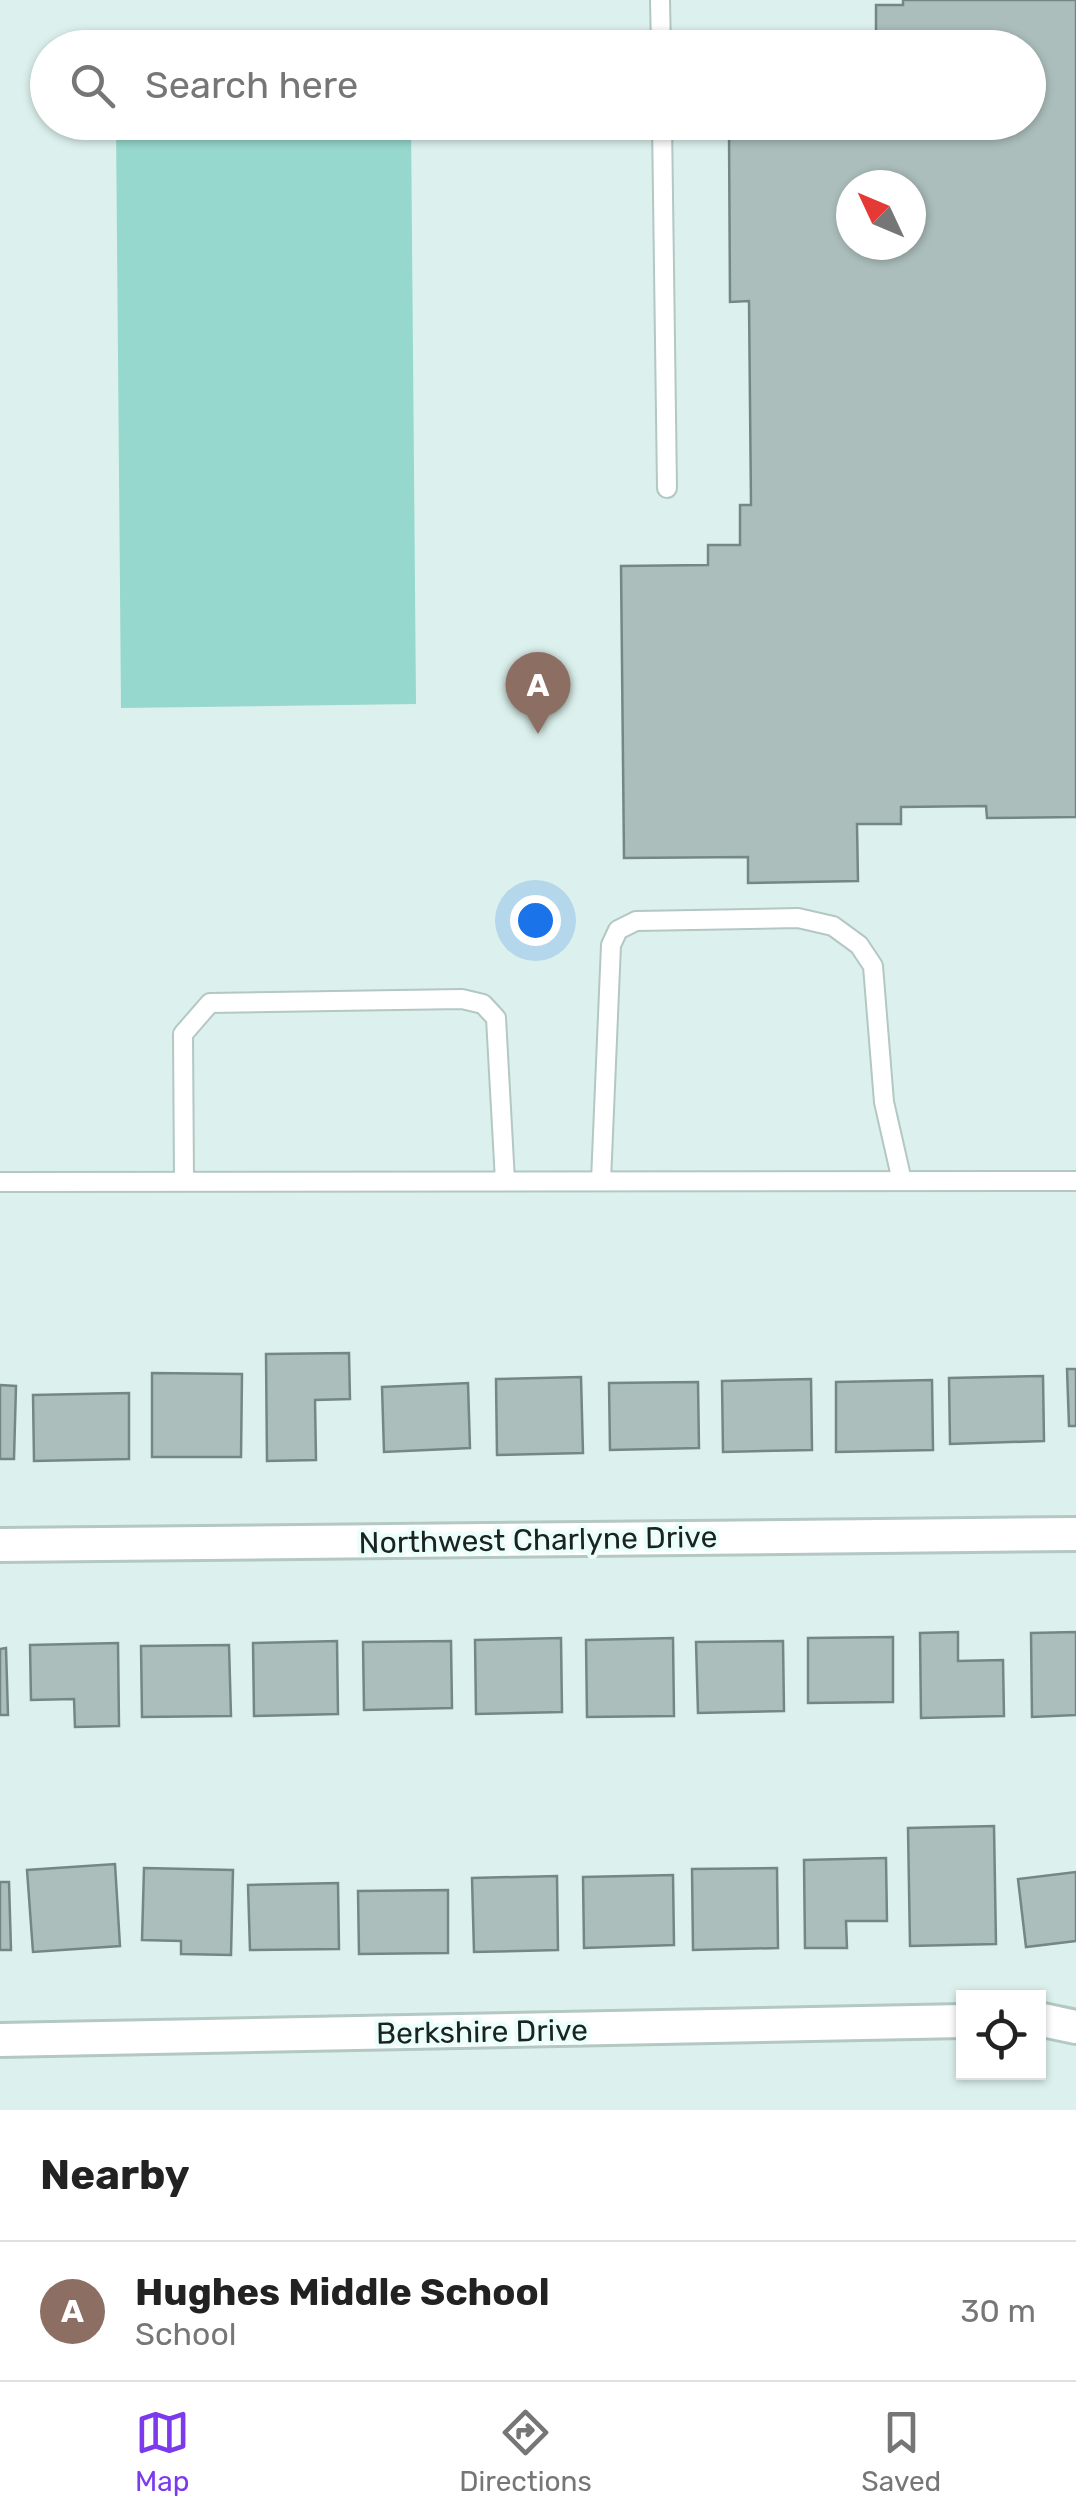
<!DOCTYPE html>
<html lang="en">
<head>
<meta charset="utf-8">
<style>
	:root { --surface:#fff; --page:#f2f2f2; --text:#222; --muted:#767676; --line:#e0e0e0; --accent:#7c3aed }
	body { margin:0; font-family:Rubik,sans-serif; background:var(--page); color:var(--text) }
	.controls { position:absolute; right:30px; bottom:30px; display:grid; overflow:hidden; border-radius:0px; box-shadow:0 2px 8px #0004 }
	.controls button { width:90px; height:90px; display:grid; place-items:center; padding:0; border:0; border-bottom:2px solid var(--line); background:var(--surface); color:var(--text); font:50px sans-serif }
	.compass { position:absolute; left:836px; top:170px; width:90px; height:90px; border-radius:50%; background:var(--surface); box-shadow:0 2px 8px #0004; rotate:314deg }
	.you { position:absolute; left:535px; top:920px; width:35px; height:35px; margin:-25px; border:8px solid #fff; border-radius:50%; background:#1a73e8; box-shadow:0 0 0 15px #1a73e833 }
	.badge { display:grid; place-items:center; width:65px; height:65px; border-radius:50%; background:var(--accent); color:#fff; font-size:32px; font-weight:700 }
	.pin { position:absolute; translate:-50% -82px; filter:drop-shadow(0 2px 5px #0008) }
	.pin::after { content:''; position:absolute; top:52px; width:35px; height:30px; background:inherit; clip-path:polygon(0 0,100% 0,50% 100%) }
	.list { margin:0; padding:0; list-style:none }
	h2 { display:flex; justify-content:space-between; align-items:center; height:130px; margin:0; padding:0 40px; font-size:42px }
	h2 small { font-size:32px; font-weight:400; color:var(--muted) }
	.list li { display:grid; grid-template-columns:65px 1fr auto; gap:30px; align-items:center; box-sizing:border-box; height:140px; padding:0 40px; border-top:2px solid var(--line) }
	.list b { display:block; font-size:38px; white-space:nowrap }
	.list p { margin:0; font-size:32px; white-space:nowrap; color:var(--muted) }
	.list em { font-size:32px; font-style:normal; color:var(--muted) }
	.icon { flex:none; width:55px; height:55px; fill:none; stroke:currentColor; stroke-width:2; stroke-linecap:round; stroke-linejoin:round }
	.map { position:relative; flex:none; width:1076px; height:2110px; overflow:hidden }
	.search { position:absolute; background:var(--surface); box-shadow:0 2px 8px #0004; left:30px; right:30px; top:30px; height:110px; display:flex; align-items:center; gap:25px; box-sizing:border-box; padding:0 35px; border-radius:55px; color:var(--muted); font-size:38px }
	.sheet { height:270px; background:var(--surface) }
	nav { display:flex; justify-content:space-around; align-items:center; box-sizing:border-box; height:140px; border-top:2px solid var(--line); background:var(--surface); font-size:28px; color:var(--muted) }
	nav a { display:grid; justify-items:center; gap:5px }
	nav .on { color:var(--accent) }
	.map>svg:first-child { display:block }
	.green { fill:#96d8cd }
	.building { fill:#abbebb; stroke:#758784; stroke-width:2.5; fill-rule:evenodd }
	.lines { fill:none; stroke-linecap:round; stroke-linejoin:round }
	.lane-casing { stroke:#b3c7c3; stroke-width:22 }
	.street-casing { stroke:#b3c7c3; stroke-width:38 }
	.lane { stroke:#fff; stroke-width:18 }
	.street { stroke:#fff; stroke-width:32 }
	.labels { text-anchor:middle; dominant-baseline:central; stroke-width:8; stroke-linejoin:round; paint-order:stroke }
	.street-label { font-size:30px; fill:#1b2322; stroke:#eafefa }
</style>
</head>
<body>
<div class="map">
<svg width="1076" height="2110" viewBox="0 0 1076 2110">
	<rect width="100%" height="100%" fill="#dcf1ed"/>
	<path class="green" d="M116,123H411L416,704L121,708Z"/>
	<path class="building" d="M903,0H1076V817L987,818L986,806L901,807V824H857L858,881L748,883V857L624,858L621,566L708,565V545H740V505H751L749,301L730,302L729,131H751V122H1028V48H778L876,46V5H903ZM851,185H911V245H851Z
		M349,1353L350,1399L315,1400L316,1460L267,1461L266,1354Z
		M1067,1369H1076V1426H1069Z
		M152,1373L242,1374L241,1457H152Z
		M1043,1376L1044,1441L950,1444L949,1378Z
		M581,1377L583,1453L497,1455L496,1379Z
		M811,1379L812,1450L723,1452L722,1381Z
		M932,1380L933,1450L836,1452V1382Z
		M698,1382L699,1448L610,1450L609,1383Z
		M468,1383L470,1448L384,1452L382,1387Z
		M0,1385L16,1386L14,1459H0Z
		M129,1393V1459L34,1461L33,1395Z
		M958,1632V1661L1003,1660L1004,1716L921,1718L920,1633Z
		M1076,1632V1715L1032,1717L1031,1633Z
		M893,1637V1702L808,1703V1638Z
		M561,1638L562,1712L476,1714L475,1640Z
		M673,1638L674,1716L587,1717L586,1640Z
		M337,1641L338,1714L254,1716L253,1643Z
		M451,1641L452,1708L364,1710L363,1642Z
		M783,1641L784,1711L698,1713L696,1642Z
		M118,1643L119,1726L75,1727L74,1699L31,1700L30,1645Z
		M229,1645L231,1716L142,1717L141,1646Z
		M6,1648L8,1715H0V1649Z
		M994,1826L996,1944L910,1946L908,1828Z
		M886,1858L887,1921H846L847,1948H805L804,1860Z
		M115,1864L120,1946L33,1952L27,1870Z
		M144,1868L233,1870L231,1955L181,1954V1941L142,1940Z
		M777,1868L778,1948L693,1950L692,1869Z
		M1076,1872V1941L1026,1947L1018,1879Z
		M673,1875L674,1945L584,1948L583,1877Z
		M557,1876L558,1950L474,1952L472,1878Z
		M0,1882H9L11,1950H0Z
		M338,1883L339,1949L250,1950L248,1885Z
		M448,1890V1953L359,1954L358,1891Z"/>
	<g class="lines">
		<defs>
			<path id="lane" d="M660,0L661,48
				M662,122L667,488
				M184,1181L183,1034L210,1003L462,999L483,1004L496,1018L505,1181
				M601,1181L611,945L618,930L636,921L798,918L833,926L859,945L873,966L884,1102L902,1181
				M0,1182L1076,1181"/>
			<path id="street" d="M0,1545L1076,1534
				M1038,2019L1076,2027
				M0,2040L964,2021"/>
		</defs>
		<use href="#lane" class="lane-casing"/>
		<use href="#street" class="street-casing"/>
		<use href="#lane" class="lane"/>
		<use href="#street" class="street"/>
	</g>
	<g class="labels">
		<g class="street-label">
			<text transform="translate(538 1540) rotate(-1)">Northwest Charlyne Drive</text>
			<text transform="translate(482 2032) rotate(-1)">Berkshire Drive</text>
		</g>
	</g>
</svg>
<div class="controls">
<button><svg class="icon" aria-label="locate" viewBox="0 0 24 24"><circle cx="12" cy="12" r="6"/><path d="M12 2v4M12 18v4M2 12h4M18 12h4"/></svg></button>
</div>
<svg class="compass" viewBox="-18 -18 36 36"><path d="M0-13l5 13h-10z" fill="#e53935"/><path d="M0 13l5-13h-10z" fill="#767676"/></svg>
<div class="you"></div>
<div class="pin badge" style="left:538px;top:734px;background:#8d6e63">A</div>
<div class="search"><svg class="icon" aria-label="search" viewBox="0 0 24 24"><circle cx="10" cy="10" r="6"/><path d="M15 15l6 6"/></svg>Search here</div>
</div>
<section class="sheet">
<h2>Nearby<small></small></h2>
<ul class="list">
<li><span class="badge" style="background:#8d6e63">A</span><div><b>Hughes Middle School</b><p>School</p></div><em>30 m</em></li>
</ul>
</section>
<nav>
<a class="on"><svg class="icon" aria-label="map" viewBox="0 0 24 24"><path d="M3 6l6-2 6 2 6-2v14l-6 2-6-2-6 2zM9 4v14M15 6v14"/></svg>Map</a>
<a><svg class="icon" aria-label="directions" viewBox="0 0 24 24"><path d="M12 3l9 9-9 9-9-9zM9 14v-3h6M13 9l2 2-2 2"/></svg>Directions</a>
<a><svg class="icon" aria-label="saved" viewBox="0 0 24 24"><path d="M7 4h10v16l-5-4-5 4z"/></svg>Saved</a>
</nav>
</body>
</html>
